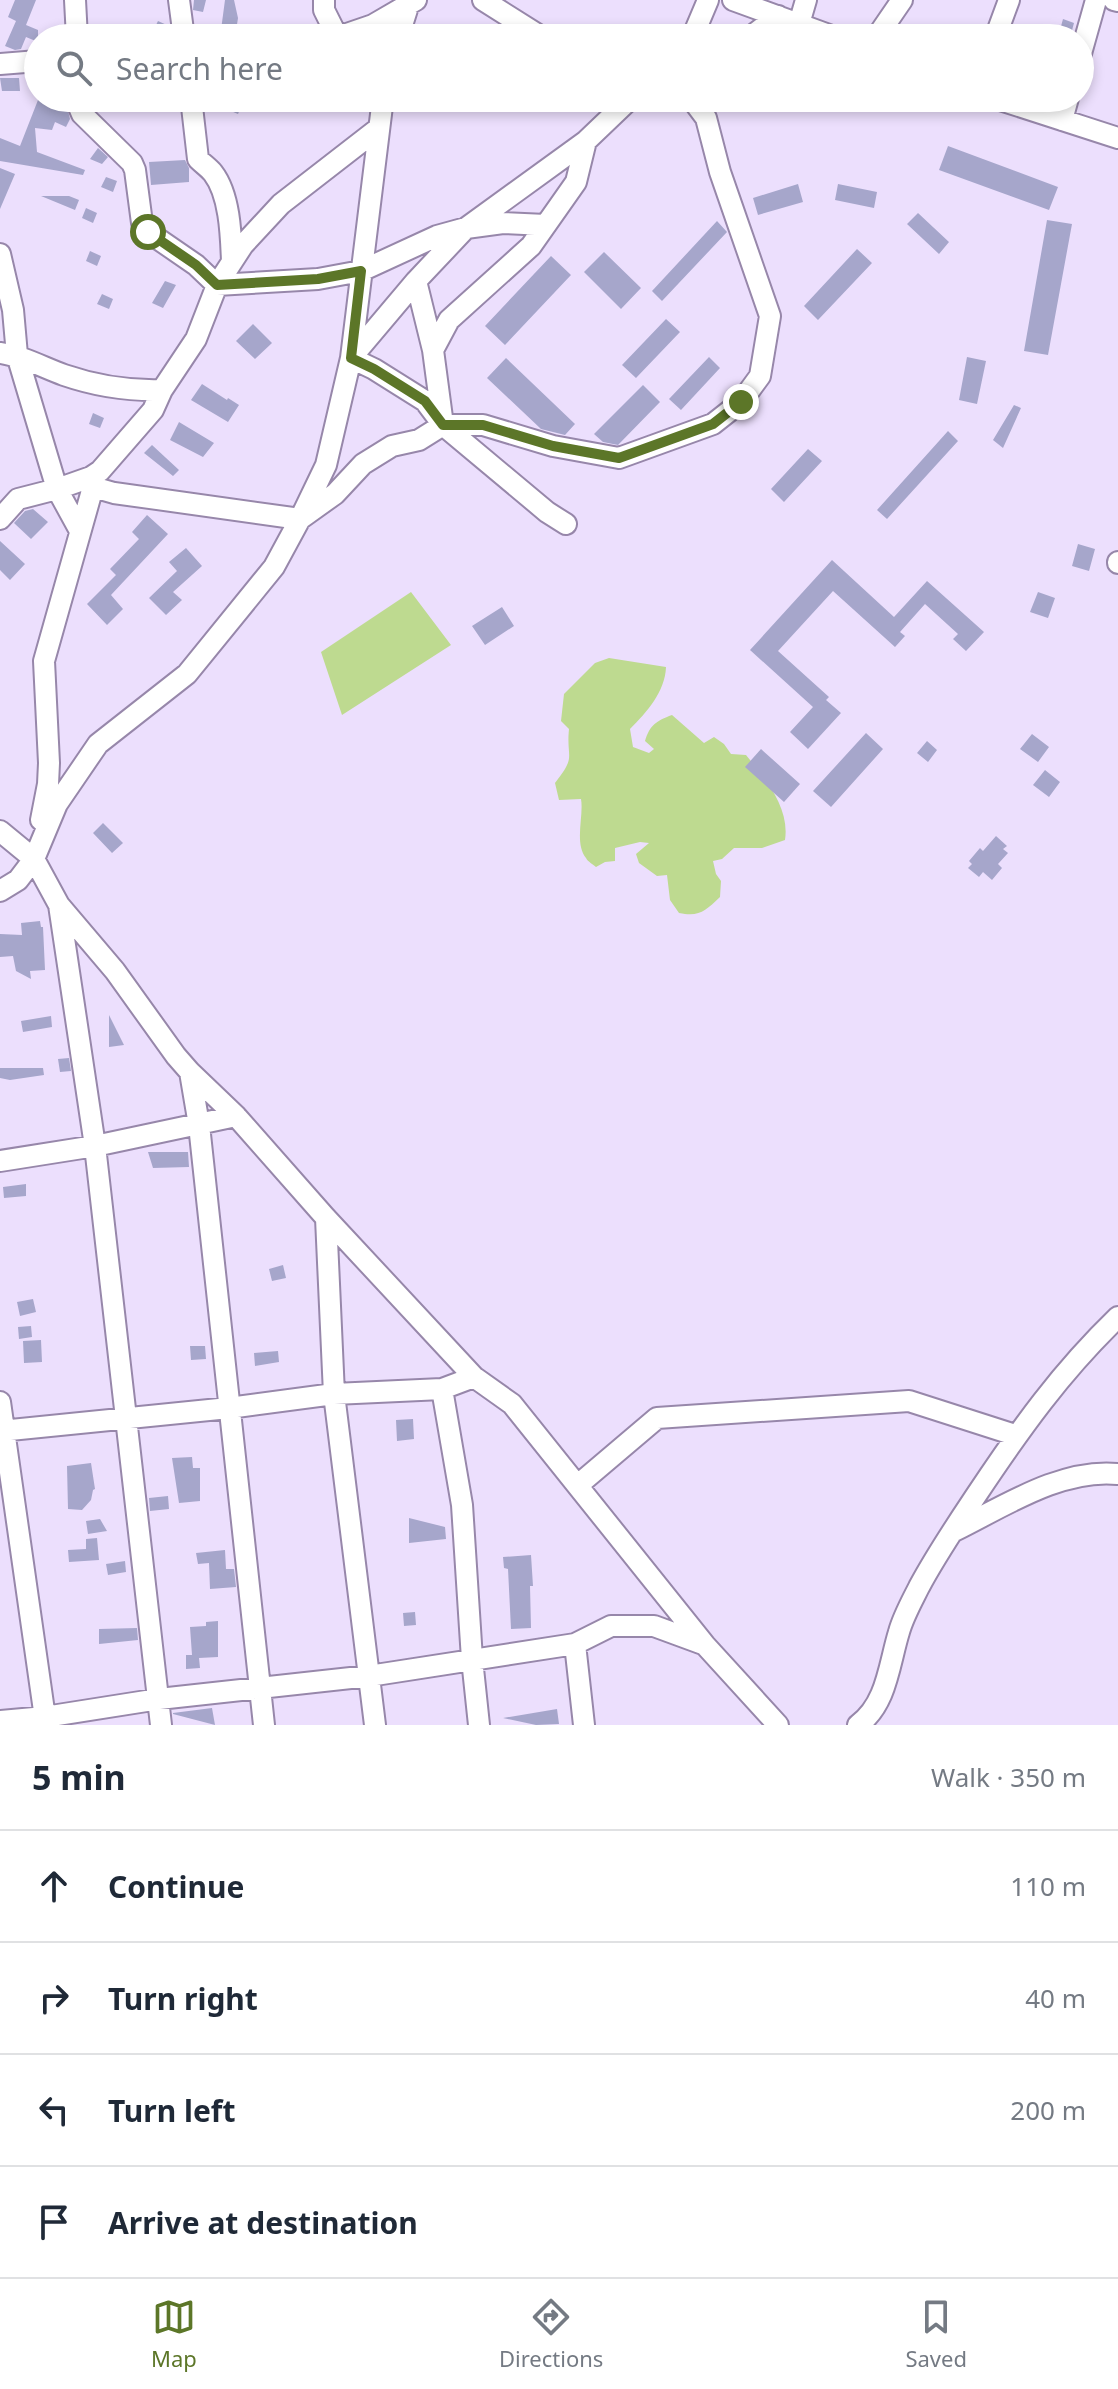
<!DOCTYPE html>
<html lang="en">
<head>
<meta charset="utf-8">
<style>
	:root { --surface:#fff; --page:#f2f2f3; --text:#1f2937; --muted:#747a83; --line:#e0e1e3; --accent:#5c7628 }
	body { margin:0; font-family:"Noto Sans",sans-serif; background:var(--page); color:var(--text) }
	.stop { position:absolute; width:24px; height:24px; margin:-18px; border:6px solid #5c7628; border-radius:50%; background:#fff }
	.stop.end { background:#5c7628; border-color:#fff; box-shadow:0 2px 8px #0008 }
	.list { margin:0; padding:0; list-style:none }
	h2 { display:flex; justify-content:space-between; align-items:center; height:104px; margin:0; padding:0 32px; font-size:34px }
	h2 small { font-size:26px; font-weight:400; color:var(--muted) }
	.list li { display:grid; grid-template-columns:52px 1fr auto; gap:24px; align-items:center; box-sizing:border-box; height:112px; padding:0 32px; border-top:2px solid var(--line) }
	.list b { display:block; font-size:30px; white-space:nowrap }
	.list em { font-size:26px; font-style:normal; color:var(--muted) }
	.icon { flex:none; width:44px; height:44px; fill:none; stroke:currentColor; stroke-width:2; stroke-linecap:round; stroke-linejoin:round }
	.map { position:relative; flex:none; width:1118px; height:1725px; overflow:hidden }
	.search { position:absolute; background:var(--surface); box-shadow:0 4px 12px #0003; left:24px; right:24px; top:24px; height:88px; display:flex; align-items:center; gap:20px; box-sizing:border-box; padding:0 28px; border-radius:44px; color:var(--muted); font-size:30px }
	.sheet { height:552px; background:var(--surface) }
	nav { display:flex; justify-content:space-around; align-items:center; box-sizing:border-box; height:112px; border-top:2px solid var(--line); background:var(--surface); font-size:22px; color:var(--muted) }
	nav a { display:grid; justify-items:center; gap:4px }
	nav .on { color:var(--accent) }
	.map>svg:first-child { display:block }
	.green { fill:#beda90 }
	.building { fill:#a6a6cb }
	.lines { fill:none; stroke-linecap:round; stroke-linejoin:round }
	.minor-casing { stroke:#9787aa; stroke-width:24 }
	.minor { stroke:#fff; stroke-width:20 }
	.route { stroke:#5c7628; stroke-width:10 }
</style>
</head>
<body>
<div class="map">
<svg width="1118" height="1725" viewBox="0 0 1118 1725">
	<rect width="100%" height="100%" fill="#ecdffd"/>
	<path class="green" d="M411,592L451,645L342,715L321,652Z
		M609,658L666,667C665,692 647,712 630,729L633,747L649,753L654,749L645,741C650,725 656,721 672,715L704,743L714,737L724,744L731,754L746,755C765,778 790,808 785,840L762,848H734L722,859L713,861L716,874L721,881L720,897C705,911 700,917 679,913L670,900L667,875L657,876L639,863L636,854L649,843L640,842L615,848V861L605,862L596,867C593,864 588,862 586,858C574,843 584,816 581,799L559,800L555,783C577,755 566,760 569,729L561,721L564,694L595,663Z"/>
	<path class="building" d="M15,0H36L26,25L38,30V42L26,37L21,49L15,50L5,46L16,21L8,17Z
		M194,0H206L203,12L193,10Z
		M225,0H234L238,18L236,31L221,30Z
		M1063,19L1074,23L1071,34L1060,30Z
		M158,21L169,26L165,36L153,31Z
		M0,78H19L20,91H2Z
		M63,98L65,99L70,119L66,127L55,122L52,130L35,128L37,152L85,170L83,175L0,161V138L20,146L38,100L59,108Z
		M231,99L242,104L238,114L226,109Z
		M948,146L1058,187L1049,210L939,170Z
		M98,148L108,157L102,164L90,159Z
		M185,160L189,168V182L151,185L149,162Z
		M0,168L15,174L0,209Z
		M106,177L117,181L113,192L101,187Z
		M798,184L803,202L758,215L753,198Z
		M838,184L877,192L874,208L835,200Z
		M41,196H69L79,200L75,210Z
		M86,208L97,213L93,223L82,218Z
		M918,213L949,242L939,254L907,224Z
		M1047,220L1072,224L1048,355L1024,351Z
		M717,221L727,232L662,301L652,291Z
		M857,249L872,263L818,320L804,306Z
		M90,251L101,256L97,266L86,261Z
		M604,252L641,288L621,309L584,272Z
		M551,256L571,275L505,345L485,326Z
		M165,281L176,285L163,308L152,303Z
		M102,294L113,299L109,309L97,304Z
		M666,319L680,332L636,378L622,365Z
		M253,324L272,343L255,359L236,341Z
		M709,357L720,368L681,410L669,399Z
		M967,357L986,361L977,404L959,400Z
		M506,358L575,424L565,435L541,429L487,378Z
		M202,384L227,400L228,398L239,405L228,422L191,400Z
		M643,385L660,402L618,445L603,442L594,434Z
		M1014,405L1021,408L1003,448L993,440Z
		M93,413L104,418L100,428L89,424Z
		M179,422L214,443L203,457L170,440Z
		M948,431L958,441L887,519L877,510Z
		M152,445L179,470L173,476L144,453Z
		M808,449L822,461L784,502L771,489Z
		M33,509L48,522L31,539L14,523L25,511Z
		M147,515L168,534L111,595L123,609L107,625L87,604L116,575L110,569L139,539L132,532Z
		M0,541L25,564L10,580L0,570Z
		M1078,544L1095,549L1089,571L1072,566Z
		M186,548L202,566L173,592L182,600L166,615L149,598L177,571L169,562Z
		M832,560L894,617L927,581L984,632L966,651L953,639L958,634L925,604L900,632L905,636L895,647L833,591L778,651L829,697L826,700L841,713L808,749L790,732L813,707L750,650Z
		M1038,592L1055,598L1048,618L1030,612Z
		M502,607L514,626L485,645L472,626Z
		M866,733L883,749L831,807L813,791Z
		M1032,734L1049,747L1038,762L1020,749Z
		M927,741L937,750L928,762L917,753Z
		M761,749L800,784L784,802L745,767Z
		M1045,770L1060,782L1049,797L1033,785Z
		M103,823L123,843L112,853L93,833Z
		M996,836L1007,846L1003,849L1008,853L998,864L1002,868L992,880L983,872L979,877L968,868L972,864L969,861L980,848L983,851Z
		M40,921L41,927H43L45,970L30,971L31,979L16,971L13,956L0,957V934L22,935L21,923Z
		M109,1015L124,1045L109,1047Z
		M51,1016L52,1027L23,1032L21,1021Z
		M69,1058L71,1071L60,1072L58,1059Z
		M0,1068H43L44,1075L10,1080L0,1078Z
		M148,1152H188L189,1167L153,1168Z
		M26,1184V1196L4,1198L3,1187Z
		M283,1265L286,1278L272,1281L269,1269Z
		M33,1299L36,1312L20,1316L17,1302Z
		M31,1326L32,1337L19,1339L18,1327Z
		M41,1340L42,1362L24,1363L23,1341Z
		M190,1346H205L206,1359L191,1360Z
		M278,1351L279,1362L255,1366L254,1353Z
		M413,1419L414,1439L397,1441L396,1420Z
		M192,1457L193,1468H200V1501L179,1503L172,1458Z
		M91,1463L95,1489L93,1490L91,1500L82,1510L68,1509L67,1466Z
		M168,1496L169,1509L150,1511L149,1498Z
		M409,1518L445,1527L446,1539L409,1543Z
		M100,1519L107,1531L88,1534L86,1521Z
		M97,1538L99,1560L69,1562L68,1550L86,1549V1539Z
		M225,1550L226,1569H234L236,1587L210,1589L209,1563L198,1564L196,1553Z
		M531,1555L533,1586H530L531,1628L511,1629L508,1569L504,1568L503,1557Z
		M125,1561L126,1572L108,1575L106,1564Z
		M415,1612L416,1625L404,1626L403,1613Z
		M218,1621V1657L199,1658L200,1668L186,1669V1655H192L190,1627L206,1626V1622Z
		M137,1628L138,1640L99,1644V1629Z
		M212,1708L215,1725L173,1714V1713Z
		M557,1709L559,1724L536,1725L503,1718Z"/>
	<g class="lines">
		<defs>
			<path id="minor" d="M75,0L77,38
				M179,0L184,38
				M324,0V10L338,38
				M483,0L543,38
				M733,0L837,38
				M1114,0L1118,1
				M799,24L806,0
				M338,37L373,25L416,0
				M398,38L410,0
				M692,38L708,0
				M749,38L778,16
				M876,38L902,0
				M995,38L1009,0
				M1080,57L1096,0
				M0,64L38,61
				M78,98L79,107L82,114L132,163L135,170L142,223L148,232L196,265L217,285L318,279L361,271L437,236L466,228L503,223L546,225
				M191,98L198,159C203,164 209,168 213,173C230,195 231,235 232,262
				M994,98L1118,138
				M1062,120L1068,98
				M0,254L13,310L17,355L57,489L91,477L100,471L153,410L162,390L196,339L217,285L243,245L281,204L379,128L380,122
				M416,281L433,350
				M0,353C23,356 42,367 64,375C96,386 129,391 162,390
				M443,425H483L553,446L619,458L713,424L741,402L760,376L770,316L720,172L706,118L691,98
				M91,477L93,487L114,493L300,519L335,494L363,464L392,446L419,440L443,425L433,350L449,320L531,246L576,182L586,141L631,98
				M0,519L18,499L57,489L80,531
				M566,524L547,512L443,425L425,401L374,369L351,358L416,281L466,228L586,141
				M1118,563V562
				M41,820L48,784L49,763L44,661L93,487
				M0,831L34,859L59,905L115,971L176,1056L190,1072L236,1116L326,1218L474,1377L512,1404L705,1645L778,1725
				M0,891L18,880L34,859L57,804L98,744L187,674L274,567L300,519L326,465L351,358L383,98
				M59,905L95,1146L161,1725
				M190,1072L199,1125L264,1725
				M0,1161L95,1146L236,1116
				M326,1218L334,1394L375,1725
				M442,1389L462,1505L472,1659L479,1725
				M0,1402L46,1725
				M0,1431L229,1408L334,1394L442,1389L474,1377
				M578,1485L657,1418L909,1401L1015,1435
				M954,1531C1003,1507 1061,1468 1118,1474
				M575,1644L584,1725
				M0,1721L45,1717L159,1699L369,1676L575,1644L611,1626H654L703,1644
				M858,1725C887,1704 889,1664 899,1632C903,1617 912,1601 919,1587C936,1555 957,1524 977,1494C1021,1428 1061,1372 1118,1317"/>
		</defs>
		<use href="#minor" class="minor-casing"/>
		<use href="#minor" class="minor"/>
	</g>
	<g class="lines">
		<path class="route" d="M148,232L196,265L217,285L318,279L361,271L351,358L374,369L425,401L443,425H483L553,446L619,458L713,424L741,402"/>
	</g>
</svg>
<div class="stop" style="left:148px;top:232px"></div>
<div class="stop end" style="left:741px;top:402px"></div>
<div class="search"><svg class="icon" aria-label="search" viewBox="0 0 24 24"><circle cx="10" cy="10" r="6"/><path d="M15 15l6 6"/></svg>Search here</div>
</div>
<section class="sheet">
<h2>5 min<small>Walk · 350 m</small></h2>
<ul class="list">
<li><svg class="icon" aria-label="ahead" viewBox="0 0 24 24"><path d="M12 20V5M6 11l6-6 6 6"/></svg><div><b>Continue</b></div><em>110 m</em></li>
<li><svg class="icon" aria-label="right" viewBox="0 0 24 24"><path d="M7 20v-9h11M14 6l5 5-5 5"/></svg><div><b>Turn right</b></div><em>40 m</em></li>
<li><svg class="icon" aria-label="left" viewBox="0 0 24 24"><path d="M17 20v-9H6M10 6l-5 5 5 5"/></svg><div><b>Turn left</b></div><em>200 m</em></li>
<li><svg class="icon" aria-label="arrive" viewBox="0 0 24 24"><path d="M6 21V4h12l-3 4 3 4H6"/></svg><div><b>Arrive at destination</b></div></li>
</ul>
</section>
<nav>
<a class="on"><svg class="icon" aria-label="map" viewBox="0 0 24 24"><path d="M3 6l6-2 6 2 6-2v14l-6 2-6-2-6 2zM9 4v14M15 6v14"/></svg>Map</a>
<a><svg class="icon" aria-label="directions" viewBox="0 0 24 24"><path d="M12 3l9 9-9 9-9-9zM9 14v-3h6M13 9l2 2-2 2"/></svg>Directions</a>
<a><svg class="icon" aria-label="saved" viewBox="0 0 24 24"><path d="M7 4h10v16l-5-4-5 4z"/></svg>Saved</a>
</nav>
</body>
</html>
